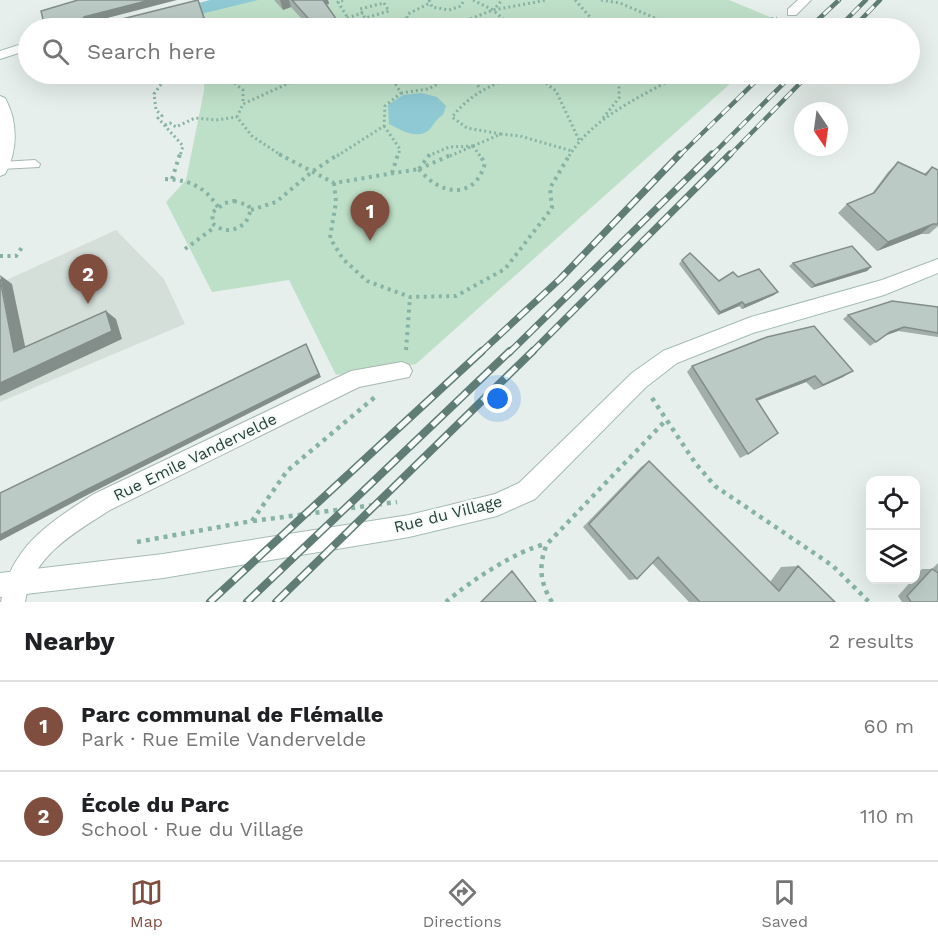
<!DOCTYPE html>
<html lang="en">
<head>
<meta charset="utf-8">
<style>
	:root { --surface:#fff; --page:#f2f2f2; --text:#202124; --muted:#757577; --line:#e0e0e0; --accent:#7f4e3f }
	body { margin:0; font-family:"Work Sans",sans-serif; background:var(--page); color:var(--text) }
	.controls { position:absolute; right:18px; bottom:18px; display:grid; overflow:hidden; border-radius:12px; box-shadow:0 6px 24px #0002 }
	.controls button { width:54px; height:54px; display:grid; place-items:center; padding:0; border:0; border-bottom:2px solid var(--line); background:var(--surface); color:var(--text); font:30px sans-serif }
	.compass { position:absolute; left:794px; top:102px; width:54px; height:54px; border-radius:50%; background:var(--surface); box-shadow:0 6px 24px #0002; rotate:167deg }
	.you { position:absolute; left:498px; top:399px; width:21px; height:21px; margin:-15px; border:4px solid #fff; border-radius:50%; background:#1a73e8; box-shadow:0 0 0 9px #1a73e833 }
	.badge { display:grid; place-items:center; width:39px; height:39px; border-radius:50%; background:var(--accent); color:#fff; font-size:20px; font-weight:700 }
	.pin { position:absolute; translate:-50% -50px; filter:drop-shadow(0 2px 3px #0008) }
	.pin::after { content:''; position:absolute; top:32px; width:21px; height:18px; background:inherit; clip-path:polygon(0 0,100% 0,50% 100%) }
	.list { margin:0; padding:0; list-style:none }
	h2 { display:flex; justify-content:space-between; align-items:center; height:78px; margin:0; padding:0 24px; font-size:26px }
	h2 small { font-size:20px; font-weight:400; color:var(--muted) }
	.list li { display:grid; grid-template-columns:39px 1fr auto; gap:18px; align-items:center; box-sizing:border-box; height:90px; padding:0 24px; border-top:2px solid var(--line) }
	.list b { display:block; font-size:22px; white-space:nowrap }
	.list p { margin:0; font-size:20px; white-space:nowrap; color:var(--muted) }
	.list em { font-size:20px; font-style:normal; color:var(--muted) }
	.icon { flex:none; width:33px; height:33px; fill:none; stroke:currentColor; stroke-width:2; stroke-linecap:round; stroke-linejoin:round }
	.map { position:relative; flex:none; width:938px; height:602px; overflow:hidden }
	.search { position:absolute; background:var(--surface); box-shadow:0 6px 24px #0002; left:18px; right:18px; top:18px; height:66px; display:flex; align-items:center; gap:15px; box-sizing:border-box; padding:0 21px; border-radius:33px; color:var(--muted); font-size:22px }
	.sheet { height:258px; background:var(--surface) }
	nav { display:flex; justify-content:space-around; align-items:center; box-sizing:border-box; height:84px; border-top:2px solid var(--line); background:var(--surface); font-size:16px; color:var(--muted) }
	nav a { display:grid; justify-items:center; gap:3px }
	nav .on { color:var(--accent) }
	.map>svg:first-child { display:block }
	.built { fill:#d4dfda }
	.green { fill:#bfe0c8 }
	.water { fill:#8ec9d4 }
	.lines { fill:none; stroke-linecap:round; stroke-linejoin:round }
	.lane-casing { stroke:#a8b8b2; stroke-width:2 }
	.street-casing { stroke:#a8b8b2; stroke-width:2 }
	.secondary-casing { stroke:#a4bbb3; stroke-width:2 }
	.path-far2 { stroke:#86b3a5; stroke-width:3; stroke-dasharray:2 3; stroke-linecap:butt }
	.path-far1 { stroke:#86b3a5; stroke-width:4; stroke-dasharray:3 4.5; stroke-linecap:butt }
	.path { stroke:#86b3a5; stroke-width:4.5; stroke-dasharray:4 5; stroke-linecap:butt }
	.lane { fill:#fff; fill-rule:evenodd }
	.street { fill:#fff; fill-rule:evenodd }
	.secondary { fill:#fff; fill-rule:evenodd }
	.rail-far2-casing { stroke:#5f7d75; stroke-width:4.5 }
	.rail-far1-casing { stroke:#5f7d75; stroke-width:7 }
	.rail-casing { stroke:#5f7d75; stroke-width:8 }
	.rail-far2 { stroke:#f7fbf9; stroke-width:3; stroke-dasharray:10; stroke-linecap:butt }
	.rail-far1 { stroke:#f7fbf9; stroke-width:4.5; stroke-dasharray:13; stroke-linecap:butt }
	.rail { stroke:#f7fbf9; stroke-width:5; stroke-dasharray:16; stroke-linecap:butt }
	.wall { fill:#a1aea9 }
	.shaded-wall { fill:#838d89 }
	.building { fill:#bbcac4; stroke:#838d89; stroke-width:1.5 }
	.labels { text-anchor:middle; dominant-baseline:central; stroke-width:5; stroke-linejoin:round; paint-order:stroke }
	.street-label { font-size:16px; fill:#24423a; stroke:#f7fbf9 }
</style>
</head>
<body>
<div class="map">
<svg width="938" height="602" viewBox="0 0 938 602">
	<rect width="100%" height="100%" fill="#e6efeb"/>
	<path class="built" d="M116,230L164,279L185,324L0,402V283Z"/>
	<path class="green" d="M253,0H729L794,27L202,28L201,14Z
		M204,74H741L416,364L336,375L289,280L212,292L166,202L186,180L204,91Z"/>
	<path class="water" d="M210,0H258L201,14L195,4Z
		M421,93L437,97L446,106L443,115C436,119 435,123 430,129C418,141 401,130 389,124L388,105L403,95Z"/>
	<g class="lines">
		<defs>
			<path id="lane" d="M35,160L40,164L39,167L0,169V163L2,162Z"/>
			<path id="street" d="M798,0H811L796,15H788V9Z
				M402,362L409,365L412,371L409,377L359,387L110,510C74,533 32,556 25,602H1C11,546 49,523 94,494L351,371Z"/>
			<path id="secondary" d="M28,42V50L0,59V51Z
				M0,96L5,98C18,121 18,151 5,174L0,176Z
				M938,259V273L884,295L753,333L677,363L646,387L535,499L497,516L409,537L163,578L0,597V573L163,554L409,515L495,494L519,483L632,373L663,351L751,317L882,280Z"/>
		</defs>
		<use href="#lane" class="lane-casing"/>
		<use href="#street" class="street-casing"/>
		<use href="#secondary" class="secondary-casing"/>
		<path class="path-far2" d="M343,0L338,2L354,28
			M429,0L432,7L449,10L461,6L464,0
			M473,0L493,10L513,28
			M575,0L600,28
			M601,0L620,3L678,28L743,23
			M384,3L389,11L365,18L360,9Z
			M496,7L502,0
			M347,18L363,13
			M391,28L407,17
			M419,28L407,17L408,14L430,3
			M447,28L493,10L547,0
			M739,28L743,23L777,18
			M178,74L162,83L154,94L156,110L162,116L158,118L183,146L180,156
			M211,74L213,82H233L243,90V104
			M534,74L556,91L579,140
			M401,93L428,89L453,76L473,77L480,89
			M603,118L619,98V74
			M165,125L170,123L176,127L195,118L216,120L237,117
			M384,126L400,149L398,156
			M501,134L467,128L452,117C471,93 494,83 523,74
			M473,146L480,156
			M473,146L501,134L520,136L572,151
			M282,156L252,136L237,117L243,104L309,74
			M337,156L384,126L385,106L401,93L389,74
			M428,156L449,147L473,146
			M450,156L473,146
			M569,156C594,116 641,97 681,74"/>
		<path class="path-far1" d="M279,154L334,183L419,169
			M419,169C439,195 475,201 485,163L479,154
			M419,169L430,154
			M419,169L453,154
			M392,173L398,154
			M165,179C190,180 204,186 218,207
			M172,179L180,154
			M334,183L336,202L330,238L343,259L367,281L410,297L456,296L505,269L552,208L550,188L570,154
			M234,201L248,205L251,210L246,222C235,232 223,233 212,223L213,212L225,203Z
			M251,210L276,202L313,171L339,154
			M185,249L215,227
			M0,256H16L23,246
			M406,350L410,297"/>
		<path class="path" d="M652,398L696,464L715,486L833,566L869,602
			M253,521L397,502
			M137,542L252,521L287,471L375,397
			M446,602C469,582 517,550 546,544
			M552,602C540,583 538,565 547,544L666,420"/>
		<use href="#lane" class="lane"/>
		<use href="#street" class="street"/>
		<use href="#secondary" class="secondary"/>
		<defs>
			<path id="rail-far2" d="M809,28L839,0
				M838,28L866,0
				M853,28L880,0
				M679,156L763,74
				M711,156L793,74
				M729,156L809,74"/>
			<path id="rail-far1" d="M480,353L560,279L680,154
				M509,353L712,154
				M531,353L730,154"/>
			<path id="rail" d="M210,602L482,351
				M247,602L510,351
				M276,602L533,351"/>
		</defs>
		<use href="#rail-far2" class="rail-far2-casing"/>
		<use href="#rail-far1" class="rail-far1-casing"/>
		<use href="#rail" class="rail-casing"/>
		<use href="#rail-far2" class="rail-far2"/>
		<use href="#rail-far1" class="rail-far1"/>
		<use href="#rail" class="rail"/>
	</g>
	<path class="wall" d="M274,0H328L329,4H326L337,20L339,28H310L291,7L283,10Z
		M898,162L924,174L932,167L938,170V226L929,234H921L877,251L838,213L847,204L871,195L888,172Z
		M682,260L719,281L738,277L778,292L774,295L742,309L739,306L718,315L679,264Z
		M793,263L871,267L867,271L811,288L789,266Z
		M938,307V337L898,331L886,335L870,346L843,319L848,315Z
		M692,366L843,377L814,390L806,382L757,401L748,454L740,458L687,372Z
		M649,461L770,582L781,567L798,566L835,602H689L652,563L637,579L629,580L583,527L641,467Z
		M938,563V602H902L898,596L913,579H915V576L922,569H932Z"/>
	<path class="shaded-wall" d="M150,0H177L88,23L81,22L84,17Z
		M198,0L207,24L189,28H184L182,23Z
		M280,0H289L291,7L283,10Z
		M320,0H328L329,4L322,6Z
		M337,20L339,28H316L315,26Z
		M182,25L184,28H173Z
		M933,224L921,234L877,251L888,242Z
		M871,267L867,271L811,288L815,285Z
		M0,275L12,284L28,360L14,352Z
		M778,292L774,295L742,309L745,305Z
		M742,302L739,306L718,315L720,312Z
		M106,311L116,319L122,339L0,396V383Z
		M904,327L898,331L884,336L890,332Z
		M306,344L321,377L93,492L0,541V535Z
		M853,371L843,377L814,390L823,385Z
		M815,376L806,382L748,404L756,399Z"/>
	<path class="building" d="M78,0H150L84,17L81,22L102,24L198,0L204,18L182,23V25L173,28H45L41,11Z
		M292,0H323L337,20L315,26Z
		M898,162L926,175L932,167L938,170V224H933L888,242L847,204L874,193Z
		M852,246L871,267L815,285L793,263Z
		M690,253L719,281L733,272L738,277L759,269L778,292L745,305L742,302L720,312L682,260Z
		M0,279L14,352L106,311L112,331L0,383Z
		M892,301L938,307V333L904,327L890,332L876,342L848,315Z
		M814,326L853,371L823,385L815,376L756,399L778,433L748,454L692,366L767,337Z
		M306,344L319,374L86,490L0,535V493Z
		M649,461L779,591L798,566L835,602H700L658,557L637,579L589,524Z
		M932,569L938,573V602H911L907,596Z
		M512,571L536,602H481Z"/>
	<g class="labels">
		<g class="street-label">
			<text transform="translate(195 457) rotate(-26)">Rue Emile Vandervelde</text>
			<text transform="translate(448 514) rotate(-14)">Rue du Village</text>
		</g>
	</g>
</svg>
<div class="controls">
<button><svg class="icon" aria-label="locate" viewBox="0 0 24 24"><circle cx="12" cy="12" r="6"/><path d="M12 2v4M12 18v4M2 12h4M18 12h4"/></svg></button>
<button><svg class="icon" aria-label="layers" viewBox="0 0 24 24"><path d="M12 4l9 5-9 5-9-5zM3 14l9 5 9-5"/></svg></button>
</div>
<svg class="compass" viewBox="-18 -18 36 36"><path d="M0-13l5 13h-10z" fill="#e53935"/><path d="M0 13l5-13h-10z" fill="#757577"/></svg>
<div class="you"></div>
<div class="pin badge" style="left:370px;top:241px">1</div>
<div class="pin badge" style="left:88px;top:304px">2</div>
<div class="search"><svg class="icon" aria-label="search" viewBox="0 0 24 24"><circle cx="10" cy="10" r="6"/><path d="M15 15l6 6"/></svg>Search here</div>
</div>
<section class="sheet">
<h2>Nearby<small>2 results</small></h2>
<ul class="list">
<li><span class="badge">1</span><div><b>Parc communal de Flémalle</b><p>Park · Rue Emile Vandervelde</p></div><em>60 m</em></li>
<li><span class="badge">2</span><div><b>École du Parc</b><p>School · Rue du Village</p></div><em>110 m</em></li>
</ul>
</section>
<nav>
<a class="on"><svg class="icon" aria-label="map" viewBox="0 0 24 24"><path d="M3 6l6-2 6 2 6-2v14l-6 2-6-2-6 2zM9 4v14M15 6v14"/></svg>Map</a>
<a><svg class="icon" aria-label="directions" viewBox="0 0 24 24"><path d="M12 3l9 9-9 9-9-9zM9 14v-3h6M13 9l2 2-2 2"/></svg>Directions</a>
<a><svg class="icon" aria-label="saved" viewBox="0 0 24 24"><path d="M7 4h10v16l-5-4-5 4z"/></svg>Saved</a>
</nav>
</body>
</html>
